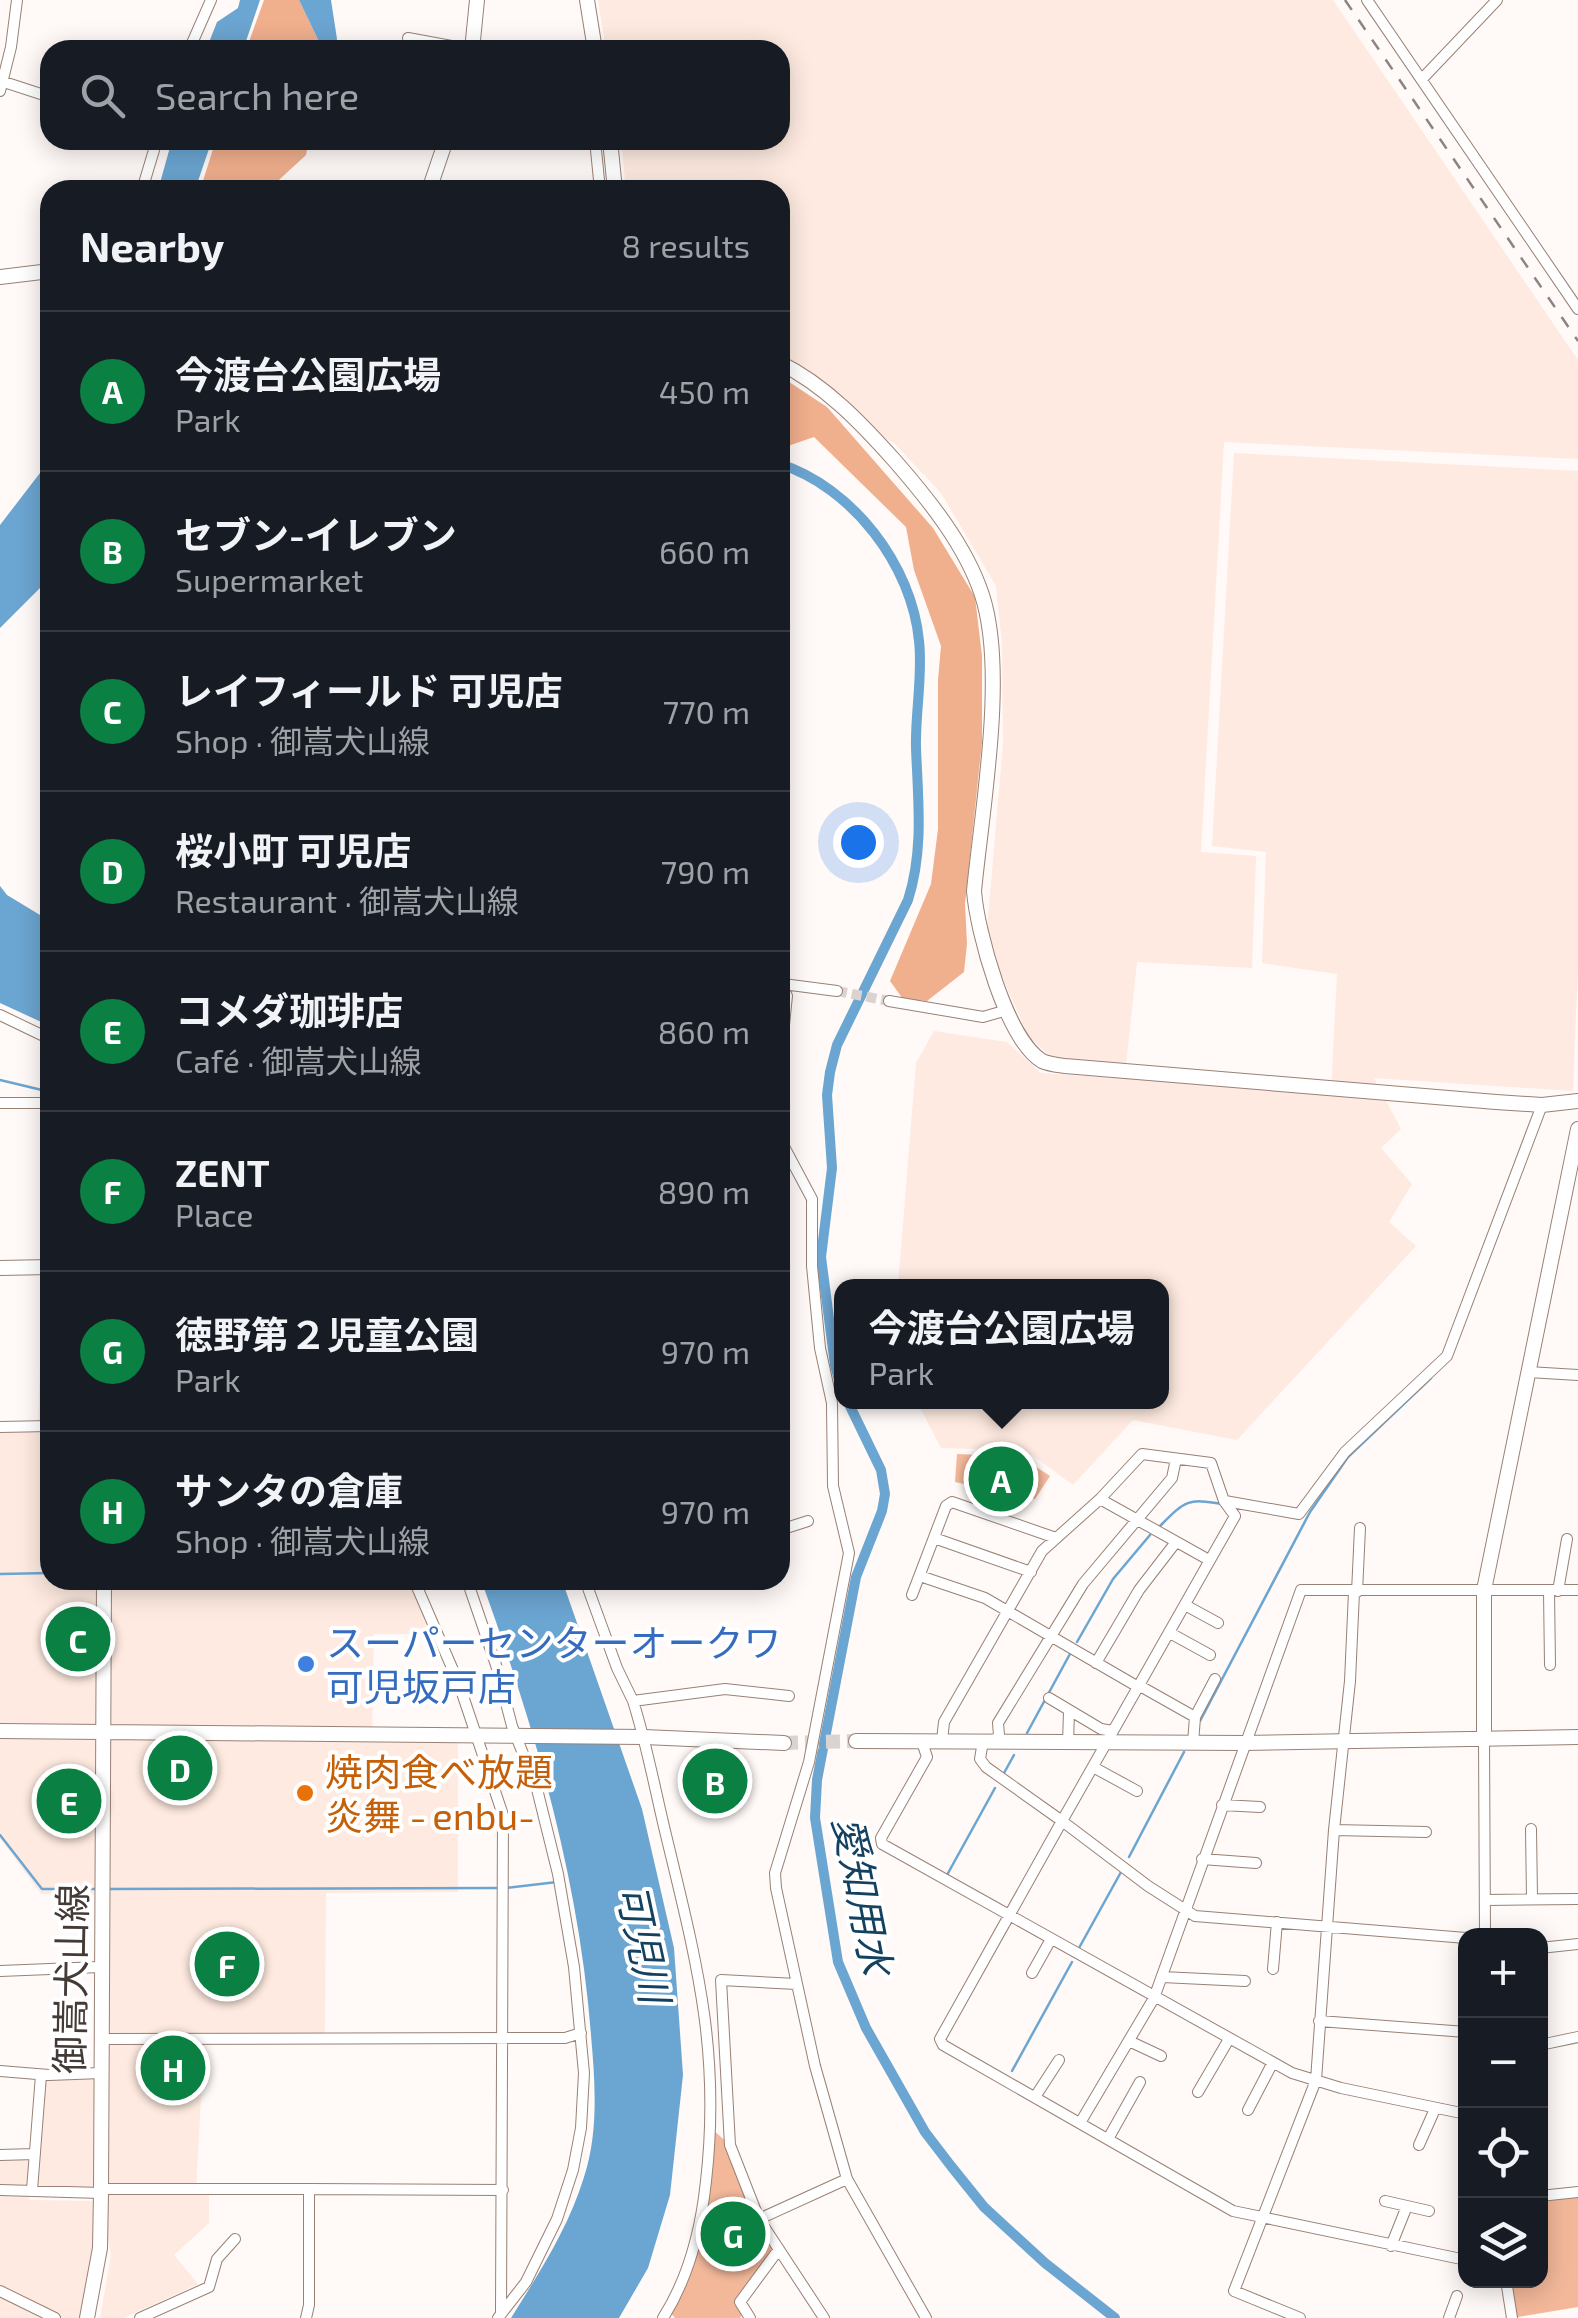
<!DOCTYPE html>
<html lang="en">
<head>
<meta charset="utf-8">
<style>
	:root { --surface:#171b24; --page:#20242c; --text:#f1f3f6; --muted:#9ea1a6; --line:#363941; --accent:#0b8043 }
	body { margin:0; font-family:"Exo 2","Noto Sans JP",sans-serif; background:var(--page); color:var(--text) }
	.controls { position:absolute; right:30px; bottom:30px; display:grid; overflow:hidden; border-radius:20px; box-shadow:0 5px 25px #0003 }
	.controls button { width:90px; height:90px; display:grid; place-items:center; padding:0; border:0; border-bottom:2px solid var(--line); background:var(--surface); color:var(--text); font:50px sans-serif }
	.you { position:absolute; left:858px; top:842px; width:35px; height:35px; margin:-25px; border:8px solid #fff; border-radius:50%; background:#1a73e8; box-shadow:0 0 0 15px #1a73e833 }
	.badge { display:grid; place-items:center; width:65px; height:65px; border-radius:50%; background:var(--accent); color:#fff; font-size:32px; font-weight:700 }
	.pin { position:absolute; translate:-50% -50%; border:5px solid #fff; box-shadow:0 2px 10px #0006 }
	.popup { position:absolute; left:834px; top:1279px; width:335px; height:130px; box-sizing:border-box; display:grid; place-content:center; border-radius:20px; background:var(--surface); filter:drop-shadow(0 2px 8px #0005); font-size:32px; white-space:nowrap; color:var(--muted) }
	.popup b { font-size:38px; color:var(--text) }
	.popup::after { content:''; position:absolute; left:50%; top:100%; margin-left:-20px; border:20px solid transparent; border-top-color:var(--surface) }
	.list { margin:0; padding:0; list-style:none }
	h2 { display:flex; justify-content:space-between; align-items:center; height:130px; margin:0; padding:0 40px; font-size:42px }
	h2 small { font-size:32px; font-weight:400; color:var(--muted) }
	.list li { display:grid; grid-template-columns:65px 1fr auto; gap:30px; align-items:center; box-sizing:border-box; height:160px; padding:0 40px; border-top:2px solid var(--line) }
	.list b { display:block; font-size:38px; white-space:nowrap }
	.list p { margin:0; font-size:32px; white-space:nowrap; color:var(--muted) }
	.list em { font-size:32px; font-style:normal; color:var(--muted) }
	.icon { flex:none; width:55px; height:55px; fill:none; stroke:currentColor; stroke-width:2; stroke-linecap:round; stroke-linejoin:round }
	.map { position:relative; flex:none; width:1578px; height:2318px; overflow:hidden }
	.search { position:absolute; background:var(--surface); box-shadow:0 5px 25px #0003; left:40px; top:40px; width:750px; height:110px; display:flex; align-items:center; gap:25px; box-sizing:border-box; padding:0 35px; border-radius:30px; color:var(--muted); font-size:38px }
	.panel { position:absolute; background:var(--surface); box-shadow:0 5px 25px #0003; left:40px; top:180px; width:750px; height:1410px; border-radius:30px }
	.map>svg:first-child { display:block }
	.built { fill:#feeae0 }
	.green { fill:#f3b89a }
	.forest { fill:#f0af8d }
	.water { fill:#6ba5d1 }
	.lines { fill:none; stroke-linecap:round; stroke-linejoin:round }
	.stream { stroke:#6ba5d1; stroke-width:2.5 }
	.canal { stroke:#6ba5d1; stroke-width:10 }
	.street-tunnel { stroke:#dad3d0; stroke-width:10; stroke-dasharray:10 5; stroke-linecap:butt }
	.secondary-tunnel { stroke:#dad3d0; stroke-width:14; stroke-dasharray:14 7; stroke-linecap:butt }
	.street-casing { stroke:#988175; stroke-width:12 }
	.secondary-casing { stroke:#988175; stroke-width:16 }
	.street { stroke:#fff; stroke-width:10 }
	.secondary { stroke:#fff; stroke-width:14 }
	.rail { stroke:#8d8480; stroke-width:2.5; stroke-dasharray:12 12; stroke-linecap:butt }
	.shop-dot { fill:#3f7fe0; stroke:#fff; stroke-width:4 }
	.food-dot { fill:#e8710a; stroke:#fff; stroke-width:4 }
	.labels { text-anchor:middle; dominant-baseline:central; stroke-width:8; stroke-linejoin:round; paint-order:stroke }
	.shop-label { font-size:38px; fill:#366cbe; stroke:#fff; text-anchor:start }
	.food-label { font-size:38px; fill:#c56008; stroke:#fff; text-anchor:start }
	.street-label { font-size:38px; fill:#453b36; stroke:#fff }
	.water-label { font-size:40px; font-style:italic; fill:#13415f; stroke:#fff }
</style>
</head>
<body>
<div class="map">
<svg width="1578" height="2318" viewBox="0 0 1578 2318">
	<rect width="100%" height="100%" fill="#fff9f7"/>
	<path class="built" d="M598,0H1333L1578,360V459L1224,442L1201,852L1256,856L1252,968L1137,962L1126,1065L1052,1058L1029,1037L986,941L1003,744L1002,644L996,586L941,493L894,443L865,428L780,361V190H626L621,140H780V50H606Z
		M1234,453L1578,471V965L1573,1091L1374,1078L1401,1129L1381,1148L1412,1184L1389,1222L1416,1246L1237,1440L1133,1420L1073,1485L1032,1455L1006,1450L941,1448L917,1402H1161V1286H898L916,1063L934,1031L1007,1042L1041,1073L1331,1092L1337,974L1262,963L1266,852L1212,846Z
		M41,1341H50V1580L410,1584L430,1634H374L372,1735L458,1736V1892L326,1893L325,2037L204,2039L196,2192L209,2193V2223L174,2255L198,2284L124,2318H100L111,2256L101,2193L37,2185L45,2078L90,2079L101,2047L103,1895L41,1894L0,1838V1427L38,1426Z
		M28,2158L29,2200L98,2201V2226L82,2318H0V2159Z"/>
	<path class="green" d="M957,1454L1021,1457L1050,1476L1035,1499L955,1482Z
		M712,2129L730,2145L779,2249L740,2302L745,2311L740,2318H675L668,2310L688,2266Z
		M1578,2192V2307L1512,2318L1506,2281L1540,2280L1541,2196Z"/>
	<path class="forest" d="M264,0H299L323,50H246Z
		M216,140H309L306,155L268,190H200Z
		M780,376L827,407L933,528L975,597L982,656V742L965,904L967,944L964,972L927,1001L903,999L890,981L931,884L938,829V680L941,646L914,570L906,527L814,437L788,446L780,444Z"/>
	<path class="water" d="M240,0H260L243,50H206L217,22L238,8Z
		M299,0H331L337,39L335,50H323Z
		M172,140H212L195,190H158Z
		M50,460V578L0,628V525Z
		M0,886L7,895L50,921V1026L0,1003Z
		M481,1580H562L642,1809L674,1948L683,2075L670,2195L648,2268L619,2318H511C539,2273 568,2229 584,2177C599,2131 595,2082 591,2035C579,1879 535,1727 481,1580Z"/>
	<g class="lines">
		<path class="stream" d="M0,1080L46,1091V1101
			M46,1247V1109
			M46,1419L47,1281
			M46,1487V1445
			M1160,1526C1185,1501 1187,1498 1222,1504
			M45,1550L46,1500
			M0,1574L50,1573
			M1077,1642L1113,1579L1150,1535
			M1200,1721L1310,1512L1348,1457L1431,1378
			M1027,1733L1071,1652
			M1004,1773L1014,1755
			M0,1835L42,1889H97
			M1129,1857L1184,1752
			M947,1875L995,1788
			M505,1888L557,1882
			M110,1889L497,1888
			M1079,1948L1121,1872
			M1012,2071L1072,1962"/>
		<path class="canal" d="M780,464C852,487 912,565 919,641C923,676 915,713 916,748C918,800 924,850 908,900L837,1045L830,1072L827,1095L832,1168L821,1257L835,1365L841,1387
			M848,1402L881,1470L885,1494L882,1511L856,1577L817,1780L815,1818L838,1962L866,2028L925,2132L951,2166L984,2207L1045,2263L1115,2318"/>
		<path class="street-tunnel" d="M837,991L889,1001"/>
		<path class="secondary-tunnel" d="M784,1743L856,1741"/>
		<defs>
			<path id="street" d="M1367,0L1578,309
				M408,38L473,50
				M189,50L211,0
				M1422,79L1497,0
				M1,81L50,97
				M0,91L11,47L17,0
				M595,140L600,190
				M142,190L157,140
				M780,982L787,996L780,1063
				M783,984L837,991
				M889,1001L983,1017L1007,1010
				M0,1015L50,1039
				M0,1103H50
				M780,1139L812,1199V1266L820,1348L832,1403L833,1486L849,1553L809,1762L775,1873L776,1888L815,2066L847,2179L926,2318
				M1528,1372L1578,1375
				M0,1427L50,1426
				M1100,1499L1209,1560
				M1225,1501L1299,1514L1345,1452L1447,1356L1542,1105
				M780,1530L808,1521
				M934,1538L1031,1572
				M920,1576L985,1598L1140,1688
				M414,1580L459,1684L503,1815L501,2312
				M467,1580L496,1665L512,1726L537,1789L558,1874L574,1967L584,2073L581,2128L573,2170L557,2219L526,2282L498,2318
				M585,1580L617,1668L633,1701
				M1549,1591L1550,1665
				M1558,1591L1567,1539
				M1357,1592L1360,1528
				M912,1595L946,1506L952,1502L1056,1538
				M1185,1605L1218,1623
				M1170,1633L1210,1655
				M1096,1663L1139,1590L1176,1542
				M1140,1686L1195,1717
				M1049,1698L1101,1729L1113,1731
				M1484,1739L1485,1936
				M995,1740L999,1735L998,1723L1083,1584L1172,1478L1176,1459
				M942,1741L944,1722L1042,1551L1100,1499L1142,1454L1211,1463L1224,1501L1235,1516L1062,1821L986,1767L980,1759L983,1741
				M922,1742L927,1757L881,1838L882,1844L1292,2073L1341,2088L1466,2114
				M1193,1743L1195,1717L1215,1679
				M1068,1744L1069,1711
				M1093,1767L1137,1791
				M1222,1805L1260,1807
				M1531,1829L1532,1898
				M1334,1830L1426,1832
				M1202,1859L1256,1863
				M1486,1900L1578,1899
				M1466,1938L1195,1916L1148,1886L1062,1821L940,2039L943,2045L1233,2211L1466,2260
				M1540,1948L1578,1944
				M1273,1969L1277,1922
				M0,1971L100,1967
				M1032,1973L1050,1941
				M1162,1977L1245,1981
				M797,1984L721,1980L730,2145L759,2219L824,2318
				M1319,2021L1466,2032
				M101,2039L565,2038L581,2033
				M1129,2041L1161,2056
				M1540,2045L1578,2037
				M0,2071L49,2075L101,2073
				M1198,2092L1229,2039
				M1035,2097L1059,2060
				M1248,2110L1272,2064
				M1080,2123L1154,1998L1301,1590H1578
				M1108,2139L1140,2082
				M1419,2145L1435,2109
				M0,2155L35,2154
				M101,2189H309
				M0,2190L101,2193
				M32,2190L41,2075
				M1540,2196L1578,2192
				M1385,2201L1429,2211
				M759,2219L847,2179
				M1391,2246L1407,2206
				M1506,2280L1512,2318
				M0,2291L55,2318
				M140,2318L209,2287L217,2259L235,2239
				M306,2318L309,2305V2189L503,2190
				M663,2318C689,2277 701,2229 706,2181C721,2050 696,1960 666,1835C655,1790 647,1745 633,1701L725,1689L789,1696
				M750,2318L740,2302L779,2249
				M1300,2318L1234,2291L1316,2080L1334,1830L1350,1681L1354,1592
				M1449,2318L1457,2296"/>
			<path id="secondary" d="M587,0L595,50
				M472,50L477,0
				M610,140L615,190
				M429,190L446,140
				M0,277L50,271
				M780,363C825,385 862,424 895,461C929,500 966,546 982,595C1007,671 982,809 974,891C977,931 1006,1039 1042,1061C1048,1064 1058,1065 1065,1066L1496,1102L1542,1105L1578,1101
				M0,1268L50,1267
				M0,1731L644,1737L784,1743
				M1484,1739V1590L1578,1129
				M856,1741L1244,1743L1578,1737
				M87,2318L100,2248L101,2193L104,1580"/>
		</defs>
		<use href="#street" class="street-casing"/>
		<use href="#secondary" class="secondary-casing"/>
		<use href="#street" class="street"/>
		<use href="#secondary" class="secondary"/>
		<path class="rail" d="M1345,0L1578,341"/>
	</g>
	<circle class="shop-dot" cx="306" cy="1664" r="10"/>
	<circle class="food-dot" cx="305" cy="1793" r="10"/>
	<g class="labels">
		<g class="shop-label">
			<text x="326" y="1642">スーパーセンターオークワ<tspan x="326" dy="44">可児坂戸店</tspan></text>
		</g>
		<g class="food-label">
			<text x="325" y="1771">焼肉食べ放題<tspan x="325" dy="44">炎舞 ‐enbu‐</tspan></text>
		</g>
		<g class="street-label">
			<text transform="translate(70 1979) rotate(-89)">御嵩犬山線</text>
		</g>
		<g class="water-label">
			<text transform="translate(864 1895) rotate(79)">愛知用水</text>
			<text transform="translate(645 1943) rotate(78)">可児川</text>
		</g>
	</g>
</svg>
<div class="controls">
<button>+</button>
<button>−</button>
<button><svg class="icon" aria-label="locate" viewBox="0 0 24 24"><circle cx="12" cy="12" r="6"/><path d="M12 2v4M12 18v4M2 12h4M18 12h4"/></svg></button>
<button><svg class="icon" aria-label="layers" viewBox="0 0 24 24"><path d="M12 4l9 5-9 5-9-5zM3 14l9 5 9-5"/></svg></button>
</div>
<div class="you"></div>
<div class="pin badge" style="left:1001px;top:1479px">A</div>
<div class="popup"><b>今渡台公園広場</b>Park</div>
<div class="pin badge" style="left:715px;top:1781px">B</div>
<div class="pin badge" style="left:78px;top:1639px">C</div>
<div class="pin badge" style="left:180px;top:1768px">D</div>
<div class="pin badge" style="left:69px;top:1801px">E</div>
<div class="pin badge" style="left:227px;top:1964px">F</div>
<div class="pin badge" style="left:733px;top:2234px">G</div>
<div class="pin badge" style="left:173px;top:2068px">H</div>
<div class="search"><svg class="icon" aria-label="search" viewBox="0 0 24 24"><circle cx="10" cy="10" r="6"/><path d="M15 15l6 6"/></svg>Search here</div>
<section class="panel">
<h2>Nearby<small>8 results</small></h2>
<ul class="list">
<li><span class="badge">A</span><div><b>今渡台公園広場</b><p>Park</p></div><em>450 m</em></li>
<li><span class="badge">B</span><div><b>セブン-イレブン</b><p>Supermarket</p></div><em>660 m</em></li>
<li><span class="badge">C</span><div><b>レイフィールド 可児店</b><p>Shop · 御嵩犬山線</p></div><em>770 m</em></li>
<li><span class="badge">D</span><div><b>桜小町 可児店</b><p>Restaurant · 御嵩犬山線</p></div><em>790 m</em></li>
<li><span class="badge">E</span><div><b>コメダ珈琲店</b><p>Café · 御嵩犬山線</p></div><em>860 m</em></li>
<li><span class="badge">F</span><div><b>ZENT</b><p>Place</p></div><em>890 m</em></li>
<li><span class="badge">G</span><div><b>徳野第２児童公園</b><p>Park</p></div><em>970 m</em></li>
<li><span class="badge">H</span><div><b>サンタの倉庫</b><p>Shop · 御嵩犬山線</p></div><em>970 m</em></li>
</ul>
</section>
</div>
</body>
</html>
